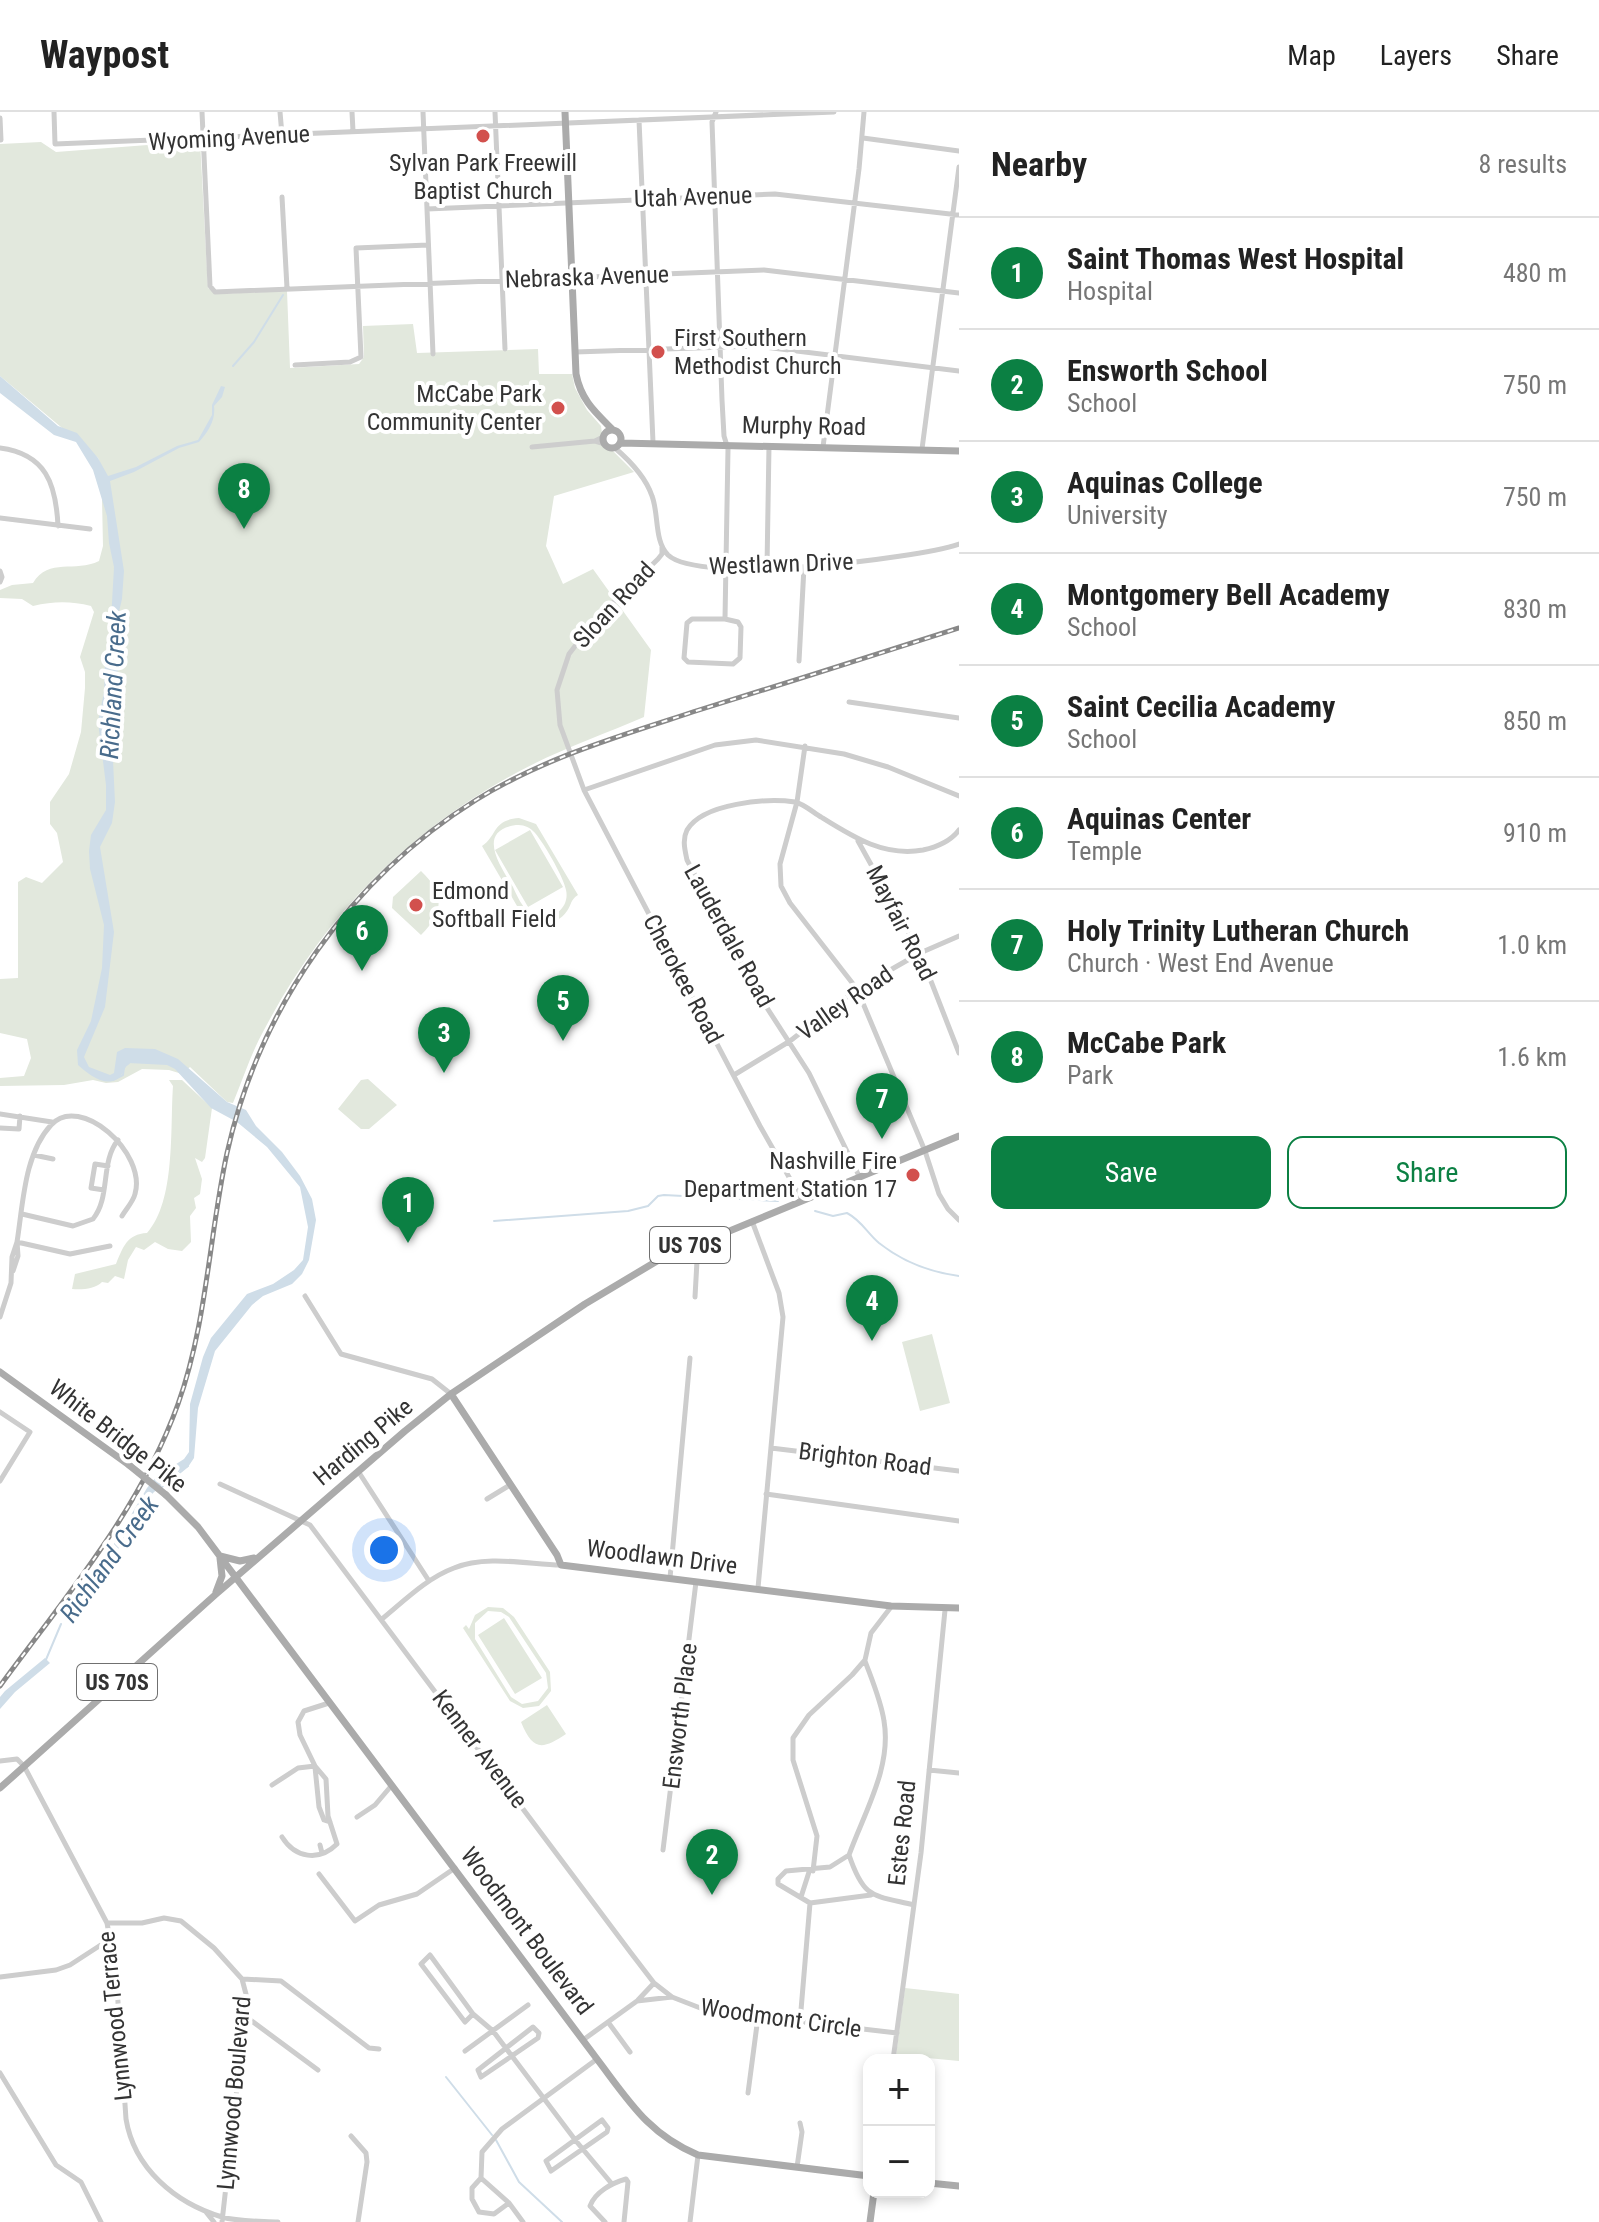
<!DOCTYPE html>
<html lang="en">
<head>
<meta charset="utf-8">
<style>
	:root { --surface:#fff; --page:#f6f6f6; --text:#222; --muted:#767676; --line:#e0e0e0; --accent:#0b8043 }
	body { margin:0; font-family:"Roboto Condensed",sans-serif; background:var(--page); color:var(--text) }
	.controls { position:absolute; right:24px; bottom:24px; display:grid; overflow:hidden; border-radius:16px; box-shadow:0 4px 12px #0003 }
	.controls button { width:72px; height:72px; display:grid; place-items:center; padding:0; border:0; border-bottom:2px solid var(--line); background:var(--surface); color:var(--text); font:40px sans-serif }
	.you { position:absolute; left:384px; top:1438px; width:28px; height:28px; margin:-20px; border:6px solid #fff; border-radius:50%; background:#1a73e8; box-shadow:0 0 0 12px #1a73e833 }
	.badge { display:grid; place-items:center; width:52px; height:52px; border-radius:50%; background:var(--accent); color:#fff; font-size:26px; font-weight:700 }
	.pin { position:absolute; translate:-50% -66px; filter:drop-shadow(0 2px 4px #0008) }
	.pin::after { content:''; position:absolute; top:42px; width:28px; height:24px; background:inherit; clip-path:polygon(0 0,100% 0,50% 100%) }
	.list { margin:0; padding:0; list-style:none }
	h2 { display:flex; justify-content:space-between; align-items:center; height:104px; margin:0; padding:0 32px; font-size:34px }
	h2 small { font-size:26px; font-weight:400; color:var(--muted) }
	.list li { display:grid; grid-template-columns:52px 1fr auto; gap:24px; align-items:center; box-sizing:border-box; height:112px; padding:0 32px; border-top:2px solid var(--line) }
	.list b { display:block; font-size:30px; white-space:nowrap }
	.list p { margin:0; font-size:26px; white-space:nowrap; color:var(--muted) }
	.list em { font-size:26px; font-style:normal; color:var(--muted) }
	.actions { display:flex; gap:16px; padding:24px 32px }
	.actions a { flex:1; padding:18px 0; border:2px solid var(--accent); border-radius:16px; text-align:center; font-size:28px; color:var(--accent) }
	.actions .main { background:var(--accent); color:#fff }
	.map { position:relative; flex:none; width:959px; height:2110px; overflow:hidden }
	header { display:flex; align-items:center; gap:48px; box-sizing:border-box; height:112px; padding:0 40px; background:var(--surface); border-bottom:2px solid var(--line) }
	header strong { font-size:38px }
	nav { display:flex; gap:44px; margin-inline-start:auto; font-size:28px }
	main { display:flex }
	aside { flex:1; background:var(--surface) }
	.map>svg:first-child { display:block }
	.green { fill:#e2e8dd; fill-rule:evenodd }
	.water { fill:#cfdde8 }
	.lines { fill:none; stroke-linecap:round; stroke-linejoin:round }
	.stream { stroke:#cfdde8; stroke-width:2 }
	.minor { stroke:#cdcdcd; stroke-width:5 }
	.major { stroke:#ababab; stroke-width:7 }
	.rail-casing { stroke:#888; stroke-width:5 }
	.rail { stroke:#fff; stroke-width:2; stroke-dasharray:6; stroke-linecap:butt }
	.major-bridge { stroke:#ababab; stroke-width:7 }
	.poi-dot { fill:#d2504d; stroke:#fff; stroke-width:3 }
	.labels { text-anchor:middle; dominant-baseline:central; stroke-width:8; stroke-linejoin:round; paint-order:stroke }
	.shield { fill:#fff; stroke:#707070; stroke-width:2 }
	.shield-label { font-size:22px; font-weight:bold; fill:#333 }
	.street-label { font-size:24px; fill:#333; stroke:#fff }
	.poi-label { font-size:24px; fill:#333; stroke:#fff; text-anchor:start }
	.water-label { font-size:26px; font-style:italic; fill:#496c8c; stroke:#fff }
</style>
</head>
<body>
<header>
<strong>Waypost</strong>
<nav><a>Map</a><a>Layers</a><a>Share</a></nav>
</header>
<main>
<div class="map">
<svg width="959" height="2110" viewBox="0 0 959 2110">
	<rect width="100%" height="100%" fill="#fff"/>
	<path class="green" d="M200,29L208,176L219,182L287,179L290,256L359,252L364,245L363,214L413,212L417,241L538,237L539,262H572L575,276L587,298L601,314L603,329L634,360L554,384L546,434L563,472L593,457L651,538L644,605C602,623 556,639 516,661C403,723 324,805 264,918C251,941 243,967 233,991L227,990L190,955L182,962L169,958L142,957L118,970L106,971L93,968L64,973L0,974V966L24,964L31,946L27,927L0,921V867L18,866V770L26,765L42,771L63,750L57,721L50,712V690L69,662L81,620L85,576V560L80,545L94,500L91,494C71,489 54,489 33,494L22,487L0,486V478L12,473L33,471C49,445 75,461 99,449L103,434L102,387L107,368L98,346L0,264V32L41,30L56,40Z
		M519,706L536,712L578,783C570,788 572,792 567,799C556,815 539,811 524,806L482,734C498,723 492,708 519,706ZM516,713C523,713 528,714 533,719C542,727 564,766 566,778C568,786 565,795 558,800C550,807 538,807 530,801C522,795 517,784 513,775C501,755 475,719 516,713Z
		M530,718L563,775L528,795L495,738Z
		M421,759C445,782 444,800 421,823L392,796L393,785Z
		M368,967L397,993L369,1017H361L338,997L361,968Z
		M169,968H182L212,996L205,1046L202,1050L195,1046L202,1067L200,1082L194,1086L196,1096L190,1104L191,1130L182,1139L168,1137L155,1130L144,1138L136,1135L128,1148L124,1167L115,1164L108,1171L102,1170C95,1177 82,1178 72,1177L75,1162L116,1152C123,1135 127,1122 147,1121C176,1089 170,1016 173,974Z
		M932,1222L950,1291L920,1299L902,1230Z
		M488,1495L503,1496L514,1505L550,1560L551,1579L539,1594L523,1596L510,1589L463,1516L466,1513L469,1517L475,1503ZM488,1499L501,1500L509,1505L546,1561L548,1576L538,1589L522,1592L511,1585L475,1527V1511Z
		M504,1506L542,1566L515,1582L478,1523Z
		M547,1593L566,1622C542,1638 533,1639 521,1610Z
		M905,1876L959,1882V1949L896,1943Z"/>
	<path class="water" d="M0,264L58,314L77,321L98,346L108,364L136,355L177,334L198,328L212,303V293L221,274L225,275L222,285L214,294C216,308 208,320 199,330L179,336L134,360L110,369L124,459L122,487L117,508L119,549L111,607L115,690L112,711L100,735L114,820L105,895L84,945L89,955L110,963L114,961L117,940L125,936L155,937L178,947L227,990L246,998L256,1014L282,1040L300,1064L312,1087L316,1108L309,1148L302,1162L292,1172L263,1184L252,1193L215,1239L198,1296L194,1346L188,1355L173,1363L153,1381L104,1460L99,1457L147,1376L156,1365L184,1347L189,1340L190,1292L203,1245L211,1226L247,1182L273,1172L294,1158L303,1148L308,1115L300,1075L267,1035L237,1010L211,996L175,957L167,953L128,951C125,955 124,960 121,963C109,979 88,962 78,953L77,938L91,909L102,856L104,813L90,757L89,739L91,723L106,698V673L98,610L104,580L105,551L109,544L114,455L109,431L107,404L93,358L76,330L54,323L0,281Z
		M45,1546L50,1551L15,1580L0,1597V1585L5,1579Z"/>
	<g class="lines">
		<path class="stream" d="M233,254L254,230L283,183
			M113,968L123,963L124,955L129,951
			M815,1099L833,1104L847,1101C862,1109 867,1121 879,1131C903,1150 929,1160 959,1164
			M494,1109L628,1099L648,1094L658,1084L664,1083L778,1089
			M162,1375L188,1354
			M67,1503L101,1456
			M45,1550L61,1512
			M446,1965L492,2023
			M496,2028L519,2070L562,2110"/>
		<path class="minor" d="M54,0L55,32L834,0
			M202,0L210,174L215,180L764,158L959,181
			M280,0L282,23
			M352,0L353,19
			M423,0L433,242
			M495,0L505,237
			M716,0L712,10L722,288L724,324L728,337L725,507L738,510L741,515L740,546L733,552L688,550L684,546L687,511L692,507H725
			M0,6L1,28
			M639,8L653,330
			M863,26L959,39
			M282,85L287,176
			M427,97L775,82L959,103
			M575,240L756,234L959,259
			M295,253L350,250L361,245L356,136L428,133
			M595,329L605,332
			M532,335L595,329L603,325
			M823,335L859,57L864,0
			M0,336C46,342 56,372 58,414
			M615,336C629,348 646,366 652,384C659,402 654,429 668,443C700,473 914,447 959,432
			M922,337L959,55
			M0,406L90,417
			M662,435V442L658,447L595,508L569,542L557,578L560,613L584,678L760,1014L802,1088
			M767,455L769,334
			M0,459L2,465L0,470
			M799,549L804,455
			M849,590L959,606
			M805,634L797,690L780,752L781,774L790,791L857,877L925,1039L939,1082L948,1097L959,1108
			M584,678L715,633L756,628L844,642L888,655L959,684
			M858,729L920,841L959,941
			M734,963L790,929L857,877L920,841L959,824
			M0,1002L52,1010
			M0,1016L19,1017L20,1004
			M34,1043L53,1047
			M859,1064L809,961L760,885L687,748C685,738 682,728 687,718C703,691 767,686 795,690C804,692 814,701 821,705C853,725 884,745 923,738C937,735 950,730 959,718
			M104,1078L91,1076L95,1052L108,1054
			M22,1102L73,1114L93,1107C111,1085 100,1050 118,1028
			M752,1109L779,1181L783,1205L758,1476
			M110,1134L70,1142L17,1130C23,1093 24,1042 51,1013C80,981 147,1041 135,1082C133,1090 126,1097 122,1104
			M305,1184L341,1242L432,1267L451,1282
			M695,1185L698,1131
			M0,1205L11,1171L12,1145L17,1130L18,1144L13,1159
			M0,1300L30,1320L0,1369
			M771,1336L959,1359
			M358,1359L429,1469
			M220,1372L310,1413L631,1841L654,1871L672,1885
			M766,1382L959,1409
			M487,1387L510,1373
			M670,1466L690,1246
			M382,1507C404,1489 427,1466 454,1456C486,1443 527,1452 561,1453
			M865,1549C872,1568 881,1589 884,1609C892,1655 864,1701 849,1743C864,1787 872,1783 914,1793
			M0,1649L17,1647L24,1654L107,1811L116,1861L126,2007C134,2056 175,2091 222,2105C239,2110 261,2109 278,2110
			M315,1655L319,1695L324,1708L330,1710
			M929,1658L959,1661
			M272,1673L298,1656L315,1654L300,1623L298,1610L304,1599L329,1591
			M357,1705L375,1693L392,1673
			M282,1725C295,1746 319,1750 337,1732L328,1704L326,1667L315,1654
			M320,1733L322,1741
			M663,1738L696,1470
			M813,1759L817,1724L793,1648V1626L809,1603L852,1563L865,1548L871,1521L891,1495
			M319,1762L355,1809L379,1793L417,1782L455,1756
			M801,1785L809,1760
			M810,1791L778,1772V1767L786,1759L830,1755L849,1743
			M810,1791L871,1783
			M107,1811H142L164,1806L181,1809L214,1836L242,1867L247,1886L222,2110
			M0,1865L56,1858L70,1853L110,1827
			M243,1867L281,1869L369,1936L379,1937
			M638,1888L654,1871
			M473,1902L465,1910L421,1852L430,1843L473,1902L493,1919L576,2029L612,2072
			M245,1904L318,1958
			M608,1910L630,1940
			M800,1910L810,1791
			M533,1915L539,1921L538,1926L481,1965L478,1958Z
			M583,1928L637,1889L672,1885L708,1899L897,1921
			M465,1939L528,1893
			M893,1948L921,1741L945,1498
			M0,1961L56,2053L81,2070L101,2110
			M748,1981L758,1905
			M602,2008L608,2016L607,2020L551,2059L546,2049Z
			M351,2024L366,2041L367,2050L358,2110
			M797,2055L802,2020L800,2011
			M481,2066L472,2076V2087L479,2100L494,2102L509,2091
			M206,2100L214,2110
			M523,2110L509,2091L481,2066L482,2040L502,2017L597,1947
			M605,2110L590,2094C595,2080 612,2071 626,2067L628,2070L624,2110
			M690,2110L698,2043"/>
		<path class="major" d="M565,0L576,262C581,288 595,300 612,317
			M603 327a9 9 0 1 1 18 0a9 9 0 1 1-18 0Z
			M621,331L959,339
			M0,1260L129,1353
			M451,1282L557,1443L561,1453L891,1494L959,1496
			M166,1383L198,1415L600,1951C630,1991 650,2023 698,2043L869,2064
			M220,1444L240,1449L254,1446
			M216,1480L222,1464L220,1446
			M0,1676L215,1483L405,1319L451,1282L585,1192L657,1149L959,1024
			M929,2071L959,2074
			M870,2110L874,2080"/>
		<defs>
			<path id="rail" d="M0,1574C66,1484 140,1398 178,1292C207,1211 209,1124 227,1041C259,896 351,766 476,688C545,645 623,623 699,598C786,571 872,544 959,516"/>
		</defs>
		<use href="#rail" class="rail-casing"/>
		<use href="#rail" class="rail"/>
		<path class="major-bridge" d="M129,1353L166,1383"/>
	</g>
	<g class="poi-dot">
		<circle cx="483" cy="24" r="8"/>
		<circle cx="658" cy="240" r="8"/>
		<circle cx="558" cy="296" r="8"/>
		<circle cx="416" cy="793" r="8"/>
		<circle cx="913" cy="1063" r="8"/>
	</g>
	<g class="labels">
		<g class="shield">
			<rect x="650" y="1115" width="80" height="36" rx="6"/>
			<rect x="77" y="1552" width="80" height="36" rx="6"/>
		</g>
		<g class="shield-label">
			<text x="690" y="1133">US 70S</text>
			<text x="117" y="1570">US 70S</text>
		</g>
		<g class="street-label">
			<text transform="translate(229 26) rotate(-3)">Wyoming Avenue</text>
			<text transform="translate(693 85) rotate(-2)">Utah Avenue</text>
			<text transform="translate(587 165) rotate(-2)">Nebraska Avenue</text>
			<text transform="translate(804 314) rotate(1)">Murphy Road</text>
			<text transform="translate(781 452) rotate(-2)">Westlawn Drive</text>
			<text transform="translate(614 493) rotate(-47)">Sloan Road</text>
			<text transform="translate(901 811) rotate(63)">Mayfair Road</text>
			<text transform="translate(729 824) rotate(61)">Lauderdale Road</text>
			<text transform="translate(683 867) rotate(62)">Cherokee Road</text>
			<text transform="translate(845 891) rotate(-35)">Valley Road</text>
			<text transform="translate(118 1324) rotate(38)">White Bridge Pike</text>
			<text transform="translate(363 1330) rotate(-40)">Harding Pike</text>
			<text transform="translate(865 1347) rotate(7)">Brighton Road</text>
			<text transform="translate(662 1445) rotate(7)">Woodlawn Drive</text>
			<text transform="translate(680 1604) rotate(-83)">Ensworth Place</text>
			<text transform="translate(480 1637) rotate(53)">Kenner Avenue</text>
			<text transform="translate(902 1721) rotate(-84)">Estes Road</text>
			<text transform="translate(527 1819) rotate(53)">Woodmont Boulevard</text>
			<text transform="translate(115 1904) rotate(-96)">Lynnwood Terrace</text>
			<text transform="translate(781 1906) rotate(8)">Woodmont Circle</text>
			<text transform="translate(234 1981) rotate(-85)">Lynnwood Boulevard</text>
		</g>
		<g class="poi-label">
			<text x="483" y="51" text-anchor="middle">Sylvan Park Freewill<tspan x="483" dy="28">Baptist Church</tspan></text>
			<text x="674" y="226">First Southern<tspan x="674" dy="28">Methodist Church</tspan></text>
			<text x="542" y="282" text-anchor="end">McCabe Park<tspan x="542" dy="28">Community Center</tspan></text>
			<text x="432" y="779">Edmond<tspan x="432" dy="28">Softball Field</tspan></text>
			<text x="897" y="1049" text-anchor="end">Nashville Fire<tspan x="897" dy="28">Department Station 17</tspan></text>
		</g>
		<g class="water-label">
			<text transform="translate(113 573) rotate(-87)">Richland Creek</text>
			<text transform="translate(109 1447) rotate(-54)">Richland Creek</text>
		</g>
	</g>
</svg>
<div class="controls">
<button>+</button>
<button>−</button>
</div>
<div class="you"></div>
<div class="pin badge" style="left:408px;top:1131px">1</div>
<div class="pin badge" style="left:712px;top:1783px">2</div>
<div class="pin badge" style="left:444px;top:961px">3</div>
<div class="pin badge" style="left:872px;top:1229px">4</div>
<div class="pin badge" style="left:563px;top:929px">5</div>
<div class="pin badge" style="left:362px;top:859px">6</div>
<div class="pin badge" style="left:882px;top:1027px">7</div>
<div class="pin badge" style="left:244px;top:417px">8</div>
</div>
<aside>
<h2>Nearby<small>8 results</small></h2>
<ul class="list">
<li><span class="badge">1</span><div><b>Saint Thomas West Hospital</b><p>Hospital</p></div><em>480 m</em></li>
<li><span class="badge">2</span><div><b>Ensworth School</b><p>School</p></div><em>750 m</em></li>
<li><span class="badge">3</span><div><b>Aquinas College</b><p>University</p></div><em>750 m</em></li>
<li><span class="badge">4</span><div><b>Montgomery Bell Academy</b><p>School</p></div><em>830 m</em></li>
<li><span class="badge">5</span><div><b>Saint Cecilia Academy</b><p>School</p></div><em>850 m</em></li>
<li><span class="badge">6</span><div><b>Aquinas Center</b><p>Temple</p></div><em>910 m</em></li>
<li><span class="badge">7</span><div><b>Holy Trinity Lutheran Church</b><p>Church · West End Avenue</p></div><em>1.0 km</em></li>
<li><span class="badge">8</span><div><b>McCabe Park</b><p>Park</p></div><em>1.6 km</em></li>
</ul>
<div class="actions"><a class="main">Save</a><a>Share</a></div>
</aside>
</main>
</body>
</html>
